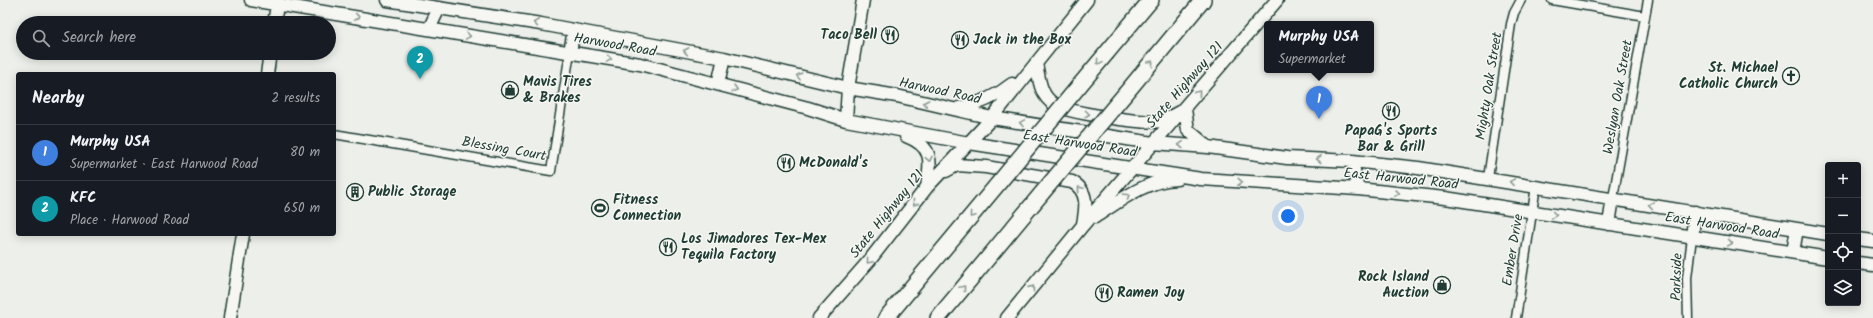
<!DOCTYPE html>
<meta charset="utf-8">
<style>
:root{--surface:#171b24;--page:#20242c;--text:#f1f3f6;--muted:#9ea1a6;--line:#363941;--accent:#92a19f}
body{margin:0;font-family:Kalam,sans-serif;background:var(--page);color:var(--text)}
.controls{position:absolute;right:12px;bottom:12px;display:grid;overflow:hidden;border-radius:4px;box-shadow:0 2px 10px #0003}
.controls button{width:36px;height:36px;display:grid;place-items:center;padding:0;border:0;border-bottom:1px solid var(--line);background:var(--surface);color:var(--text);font:20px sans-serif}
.you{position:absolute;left:1288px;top:216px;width:14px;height:14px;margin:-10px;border:3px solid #fff;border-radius:50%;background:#1a73e8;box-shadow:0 0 0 6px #1a73e833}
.badge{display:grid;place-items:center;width:26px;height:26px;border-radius:50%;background:var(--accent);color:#fff;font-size:13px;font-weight:700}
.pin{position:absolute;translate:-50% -33px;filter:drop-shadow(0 1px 2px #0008)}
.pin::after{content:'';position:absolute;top:21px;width:14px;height:12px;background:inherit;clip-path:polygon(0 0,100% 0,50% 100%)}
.popup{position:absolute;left:1264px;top:21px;width:110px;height:52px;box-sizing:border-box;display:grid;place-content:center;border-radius:4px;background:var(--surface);filter:drop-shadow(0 1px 3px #0005);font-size:13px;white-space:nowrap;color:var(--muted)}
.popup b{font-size:15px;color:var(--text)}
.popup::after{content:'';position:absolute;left:50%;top:100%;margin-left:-8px;border:8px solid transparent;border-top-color:var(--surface)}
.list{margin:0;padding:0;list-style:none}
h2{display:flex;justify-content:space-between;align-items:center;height:52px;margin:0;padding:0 16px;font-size:17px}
h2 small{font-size:13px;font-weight:400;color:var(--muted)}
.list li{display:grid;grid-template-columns:26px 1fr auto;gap:12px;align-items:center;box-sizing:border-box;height:56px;padding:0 16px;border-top:1px solid var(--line)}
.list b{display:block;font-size:15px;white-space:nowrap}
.list p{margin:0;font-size:13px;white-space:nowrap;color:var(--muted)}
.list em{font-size:13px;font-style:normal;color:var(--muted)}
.icon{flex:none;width:22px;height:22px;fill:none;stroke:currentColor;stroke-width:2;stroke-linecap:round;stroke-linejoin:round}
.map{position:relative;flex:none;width:1873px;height:318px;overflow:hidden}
.search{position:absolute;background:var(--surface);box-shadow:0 2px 10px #0003;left:16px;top:16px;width:320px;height:44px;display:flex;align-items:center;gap:10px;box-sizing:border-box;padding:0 14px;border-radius:22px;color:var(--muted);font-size:15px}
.panel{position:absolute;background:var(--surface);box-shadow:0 2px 10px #0003;left:16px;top:72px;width:320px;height:164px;border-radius:4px}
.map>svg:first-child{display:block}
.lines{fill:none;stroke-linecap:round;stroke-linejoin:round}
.street-casing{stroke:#1f3d34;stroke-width:11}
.secondary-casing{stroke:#1f3d34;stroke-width:15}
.highway-casing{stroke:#1f3d34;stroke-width:18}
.street{stroke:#f6f6f2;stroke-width:8}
.secondary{stroke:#f6f6f2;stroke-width:12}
.highway{stroke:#f6f6f2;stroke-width:15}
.highway-bridge-casing{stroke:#1f3d34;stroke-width:18;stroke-linecap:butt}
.highway-bridge{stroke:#f6f6f2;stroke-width:15}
.oneway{stroke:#8a9a93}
.labels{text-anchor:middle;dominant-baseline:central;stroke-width:3;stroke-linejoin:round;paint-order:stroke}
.poi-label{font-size:14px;font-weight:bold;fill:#1f3d34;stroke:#f6f6f2;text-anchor:start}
.street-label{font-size:14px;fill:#1f3d34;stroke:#f6f6f2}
</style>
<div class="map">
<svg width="1873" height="318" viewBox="0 0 1873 318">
<rect width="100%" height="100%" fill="#edefea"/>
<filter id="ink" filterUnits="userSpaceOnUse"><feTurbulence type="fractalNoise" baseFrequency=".025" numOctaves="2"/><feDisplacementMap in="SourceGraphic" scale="8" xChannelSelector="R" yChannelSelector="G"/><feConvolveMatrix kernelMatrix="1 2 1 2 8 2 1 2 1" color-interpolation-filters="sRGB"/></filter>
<g filter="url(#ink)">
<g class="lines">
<!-- street casing -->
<g class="street-casing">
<path id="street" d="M1552,0L1645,16
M334,134L551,171L570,52
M1488,178L1511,24L1514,13L1521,0
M1613,198L1648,0
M1516,318L1536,186
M1688,318L1687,278L1692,237"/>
</g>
<!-- secondary casing -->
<g class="secondary-casing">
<path id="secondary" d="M251,0L640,64L808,108L846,120L969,143L1201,179L1358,189L1445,198L1828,258
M387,0L541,24L724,58L848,88L897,96L992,118L1153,143L1208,147L1287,158L1352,161L1418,168L1828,234
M274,23L278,0
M429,29L439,8
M570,52L574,30
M1036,63C1039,78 1040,96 1054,104C1067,113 1144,124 1160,121C1168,119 1177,113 1185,109L1188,130L1208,147
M267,74L270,53
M718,84L724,58
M959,108C980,104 996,97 1012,84
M846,120L848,88L863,0
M906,136C934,147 931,161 927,187
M1352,161L1358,189
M946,171L957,165L986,167L1072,182C1089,191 1086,208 1083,224
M1095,217C1121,200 1146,180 1177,179
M1609,224L1613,198
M1692,237L1695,212
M1858,239L1873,241
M1793,252L1797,229
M1858,263L1873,265
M230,318L243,234
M819,318L869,261L927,187L992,118L1087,0
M1007,318L1083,225L1277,0"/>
</g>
<!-- highway casing -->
<g class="highway-casing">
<path id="highway" d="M1079,86L1151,0
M1126,93L1203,0
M886,318L997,185
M938,318L1042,193"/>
</g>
<!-- street -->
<use href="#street" class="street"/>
<!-- secondary -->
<use href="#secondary" class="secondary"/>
<!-- highway -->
<use href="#highway" class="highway"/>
<!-- highway-bridge casing -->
<g class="highway-bridge-casing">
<path id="highway-bridge" d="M997,185L1079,86
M1042,193L1126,93"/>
</g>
<!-- highway-bridge -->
<use href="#highway-bridge" class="highway-bridge"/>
</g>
<!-- one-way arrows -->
<defs><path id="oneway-chevron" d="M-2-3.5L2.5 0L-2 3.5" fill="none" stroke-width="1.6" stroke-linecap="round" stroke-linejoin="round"/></defs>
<g class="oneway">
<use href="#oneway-chevron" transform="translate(357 17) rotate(9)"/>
<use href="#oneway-chevron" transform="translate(536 23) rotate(-172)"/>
<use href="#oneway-chevron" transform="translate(468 36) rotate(9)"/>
<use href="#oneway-chevron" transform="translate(686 51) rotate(-169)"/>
<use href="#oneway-chevron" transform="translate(609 59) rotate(9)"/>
<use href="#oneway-chevron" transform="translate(1099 62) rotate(130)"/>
<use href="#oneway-chevron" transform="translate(1151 63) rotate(-50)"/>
<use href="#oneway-chevron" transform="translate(799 76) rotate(-166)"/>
<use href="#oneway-chevron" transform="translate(735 89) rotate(15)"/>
<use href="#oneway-chevron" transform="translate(1198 93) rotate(-50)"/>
<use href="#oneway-chevron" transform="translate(926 103) rotate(-168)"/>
<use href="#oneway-chevron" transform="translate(1087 114) rotate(7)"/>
<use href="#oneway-chevron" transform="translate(1022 123) rotate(-171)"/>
<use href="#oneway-chevron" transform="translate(1181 145) rotate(-177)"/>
<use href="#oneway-chevron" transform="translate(929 159) rotate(79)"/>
<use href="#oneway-chevron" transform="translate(1319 159) rotate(-177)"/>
<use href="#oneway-chevron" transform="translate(1240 182) rotate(4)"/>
<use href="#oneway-chevron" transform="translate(1512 182) rotate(-171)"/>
<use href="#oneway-chevron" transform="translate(1080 189) rotate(-130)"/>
<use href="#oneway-chevron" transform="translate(1397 193) rotate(6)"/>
<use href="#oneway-chevron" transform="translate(1127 196) rotate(-32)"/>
<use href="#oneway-chevron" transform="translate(915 203) rotate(128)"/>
<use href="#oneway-chevron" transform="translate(1651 205) rotate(-171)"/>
<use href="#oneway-chevron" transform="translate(972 215) rotate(130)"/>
<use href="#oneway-chevron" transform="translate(1554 215) rotate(9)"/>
<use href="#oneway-chevron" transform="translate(1730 243) rotate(9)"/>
<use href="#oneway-chevron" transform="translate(869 261) rotate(130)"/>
<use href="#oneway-chevron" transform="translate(963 288) rotate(-50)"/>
<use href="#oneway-chevron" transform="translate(1032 288) rotate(-51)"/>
</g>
</g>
<!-- icons -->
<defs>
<g id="restaurant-ring" transform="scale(0.9)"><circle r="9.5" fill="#f6f6f2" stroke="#1f3d34" stroke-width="1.5"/><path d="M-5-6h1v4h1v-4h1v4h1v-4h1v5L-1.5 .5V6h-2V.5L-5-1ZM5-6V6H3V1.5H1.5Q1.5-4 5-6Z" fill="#1f3d34"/></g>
<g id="church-ring" transform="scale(0.9)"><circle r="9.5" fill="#f6f6f2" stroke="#1f3d34" stroke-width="1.5"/><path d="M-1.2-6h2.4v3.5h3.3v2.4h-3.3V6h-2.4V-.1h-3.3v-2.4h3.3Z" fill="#1f3d34"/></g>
<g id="shop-ring" transform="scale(0.9)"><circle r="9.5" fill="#f6f6f2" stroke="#1f3d34" stroke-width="1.5"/><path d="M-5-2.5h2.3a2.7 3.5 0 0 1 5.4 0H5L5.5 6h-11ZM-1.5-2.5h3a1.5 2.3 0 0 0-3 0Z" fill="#1f3d34"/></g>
<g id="building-ring" transform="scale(0.9)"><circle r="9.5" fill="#f6f6f2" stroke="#1f3d34" stroke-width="1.5"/><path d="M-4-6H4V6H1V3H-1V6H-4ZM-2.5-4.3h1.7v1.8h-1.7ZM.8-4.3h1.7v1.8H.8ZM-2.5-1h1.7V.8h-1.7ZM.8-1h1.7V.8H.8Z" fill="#1f3d34"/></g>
<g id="stadium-ring" transform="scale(0.9)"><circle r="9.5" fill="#f6f6f2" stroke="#1f3d34" stroke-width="1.5"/><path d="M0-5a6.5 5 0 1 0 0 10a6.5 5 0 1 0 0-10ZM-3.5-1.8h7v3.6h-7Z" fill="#1f3d34"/></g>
</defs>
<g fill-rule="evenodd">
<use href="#restaurant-ring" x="890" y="35"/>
<use href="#restaurant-ring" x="960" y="40"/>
<use href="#church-ring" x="1791" y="76"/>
<use href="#shop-ring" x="510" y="90"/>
<use href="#restaurant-ring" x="1391" y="111"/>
<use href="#restaurant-ring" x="786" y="163"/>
<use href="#building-ring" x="355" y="192"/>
<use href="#stadium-ring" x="600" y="208"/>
<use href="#restaurant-ring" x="668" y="247"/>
<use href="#shop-ring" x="1442" y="285"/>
<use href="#restaurant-ring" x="1104" y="293"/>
</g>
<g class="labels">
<!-- poi labels -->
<g class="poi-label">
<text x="877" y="35" text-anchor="end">Taco Bell</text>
<text x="973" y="40">Jack in the Box</text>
<text x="1778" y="68" text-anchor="end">St. Michael<tspan x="1778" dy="16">Catholic Church</tspan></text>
<text x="523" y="82">Mavis Tires<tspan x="523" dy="16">&amp; Brakes</tspan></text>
<text x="1391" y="131" text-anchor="middle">PapaG's Sports<tspan x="1391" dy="16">Bar &amp; Grill</tspan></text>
<text x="799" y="163">McDonald's</text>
<text x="368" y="192">Public Storage</text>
<text x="613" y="200">Fitness<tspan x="613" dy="16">Connection</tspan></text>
<text x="681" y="239">Los Jimadores Tex-Mex<tspan x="681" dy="16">Tequila Factory</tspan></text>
<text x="1429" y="277" text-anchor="end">Rock Island<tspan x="1429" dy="16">Auction</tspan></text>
<text x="1117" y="293">Ramen Joy</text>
</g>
<!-- street labels -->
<g class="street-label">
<text transform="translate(615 45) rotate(10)">Harwood Road</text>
<text transform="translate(1185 85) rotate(-49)">State Highway 121</text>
<text transform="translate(1489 86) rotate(-81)">Mighty Oak Street</text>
<text transform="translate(940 91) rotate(12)">Harwood Road</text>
<text transform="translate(1618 97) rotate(-80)">Weslyan Oak Street</text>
<text transform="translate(1080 144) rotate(9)">East Harwood Road</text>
<text transform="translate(504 149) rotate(10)">Blessing Court</text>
<text transform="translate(1401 179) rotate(6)">East Harwood Road</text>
<text transform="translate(887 214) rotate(-51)">State Highway 121</text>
<text transform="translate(1722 226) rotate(9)">East Harwood Road</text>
<text transform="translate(1513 250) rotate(-81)">Ember Drive</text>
<text transform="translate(1677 277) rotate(-88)">Parkside</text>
</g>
</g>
</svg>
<div class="controls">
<button>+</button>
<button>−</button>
<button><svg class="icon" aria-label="locate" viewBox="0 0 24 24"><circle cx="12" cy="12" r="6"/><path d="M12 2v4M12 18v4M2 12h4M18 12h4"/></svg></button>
<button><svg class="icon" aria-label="layers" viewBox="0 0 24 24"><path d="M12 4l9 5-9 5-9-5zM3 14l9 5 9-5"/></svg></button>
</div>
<div class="you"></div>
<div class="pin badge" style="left:1319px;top:119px;background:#3f7fe0">1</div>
<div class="popup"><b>Murphy USA</b>Supermarket</div>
<div class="pin badge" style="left:420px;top:79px;background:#0f9aa8">2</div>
<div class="search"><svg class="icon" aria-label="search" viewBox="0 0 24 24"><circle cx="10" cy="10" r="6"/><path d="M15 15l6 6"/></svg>Search here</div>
<section class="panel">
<h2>Nearby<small>2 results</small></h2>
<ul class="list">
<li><span class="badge" style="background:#3f7fe0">1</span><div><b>Murphy USA</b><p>Supermarket · East Harwood Road</p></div><em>80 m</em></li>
<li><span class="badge" style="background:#0f9aa8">2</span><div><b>KFC</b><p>Place · Harwood Road</p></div><em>650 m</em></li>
</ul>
</section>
</div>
